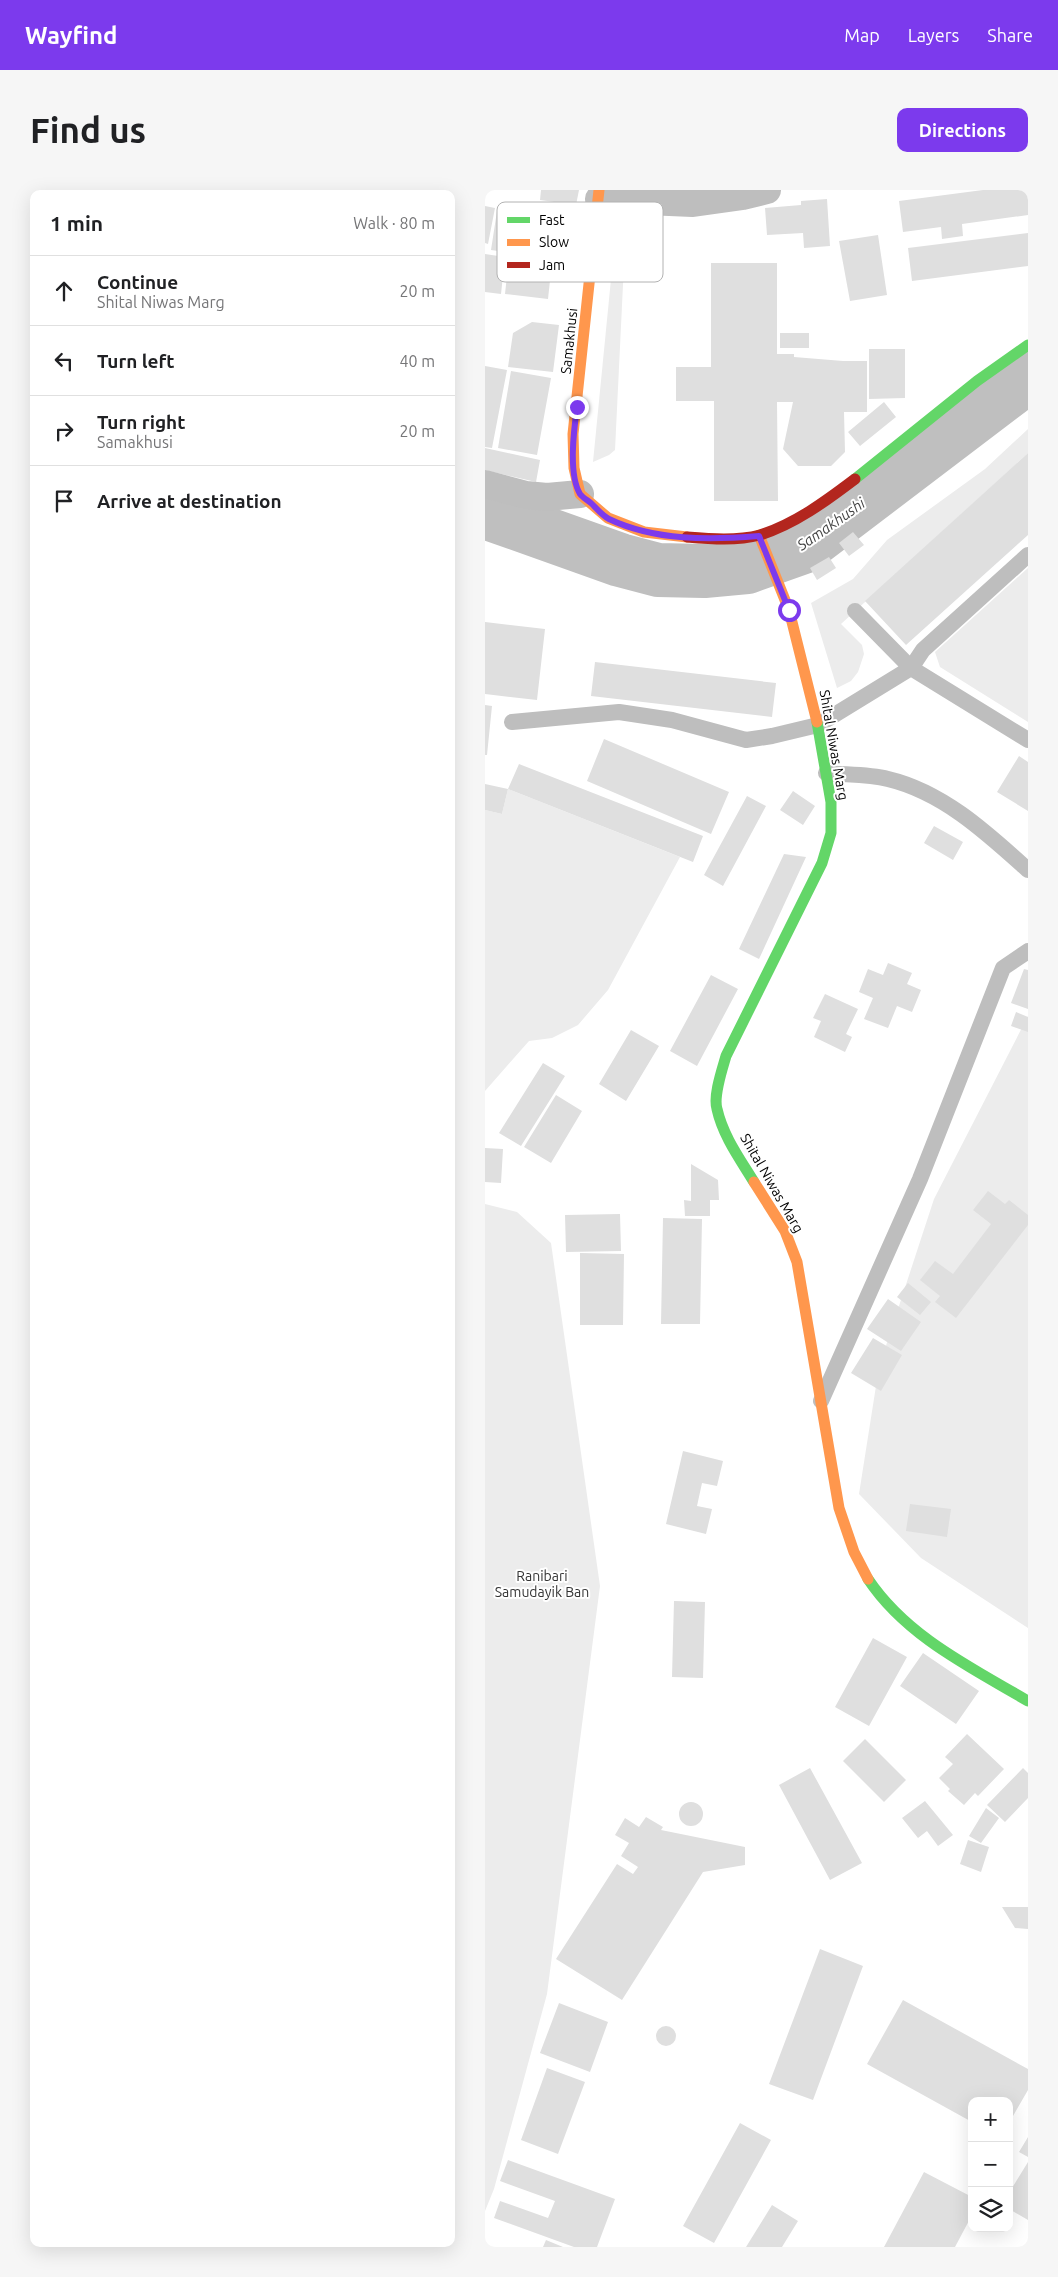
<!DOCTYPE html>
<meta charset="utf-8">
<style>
:root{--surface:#fff;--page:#f6f6f6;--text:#202124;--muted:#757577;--line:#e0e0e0;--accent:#7c3aed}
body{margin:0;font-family:Ubuntu,sans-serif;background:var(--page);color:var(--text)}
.controls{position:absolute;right:15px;bottom:15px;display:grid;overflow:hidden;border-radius:10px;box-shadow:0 5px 20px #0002}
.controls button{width:45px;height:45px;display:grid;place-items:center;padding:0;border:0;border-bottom:1px solid var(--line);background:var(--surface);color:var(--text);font:25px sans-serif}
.stop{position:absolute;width:15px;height:15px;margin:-11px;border:4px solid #7c3aed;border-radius:50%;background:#fff}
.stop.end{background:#7c3aed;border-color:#fff;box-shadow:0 1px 5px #0008}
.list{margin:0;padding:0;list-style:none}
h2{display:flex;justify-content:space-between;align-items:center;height:65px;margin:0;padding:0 20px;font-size:21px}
h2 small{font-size:16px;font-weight:400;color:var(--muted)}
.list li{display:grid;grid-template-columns:32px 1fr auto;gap:15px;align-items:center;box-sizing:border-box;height:70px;padding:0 20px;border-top:1px solid var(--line)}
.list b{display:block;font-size:19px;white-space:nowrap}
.list p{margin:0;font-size:16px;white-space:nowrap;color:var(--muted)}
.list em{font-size:16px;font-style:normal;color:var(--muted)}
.icon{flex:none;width:28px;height:28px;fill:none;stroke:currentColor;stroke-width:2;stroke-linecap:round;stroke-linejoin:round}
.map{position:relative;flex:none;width:543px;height:2057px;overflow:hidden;border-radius:10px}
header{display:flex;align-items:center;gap:30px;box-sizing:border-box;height:70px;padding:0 25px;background:var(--accent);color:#fff}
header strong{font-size:24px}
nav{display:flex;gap:28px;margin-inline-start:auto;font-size:18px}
.intro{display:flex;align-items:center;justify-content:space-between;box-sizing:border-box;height:120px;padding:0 30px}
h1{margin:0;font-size:35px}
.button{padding:12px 22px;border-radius:10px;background:var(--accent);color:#fff;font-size:18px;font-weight:700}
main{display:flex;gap:30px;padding:0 30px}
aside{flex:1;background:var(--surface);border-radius:10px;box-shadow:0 5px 20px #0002}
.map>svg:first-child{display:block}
.green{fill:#ececec}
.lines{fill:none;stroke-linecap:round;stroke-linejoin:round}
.river{stroke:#bfbfbf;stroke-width:54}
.building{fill:#dfdfdf}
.lane{stroke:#bebebe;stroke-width:16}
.street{stroke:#bebebe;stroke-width:28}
.fast{stroke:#63d668;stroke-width:11}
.slow{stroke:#ff974d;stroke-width:11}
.jam{stroke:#b3261e;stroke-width:11}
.route{stroke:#7c3aed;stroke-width:6}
.labels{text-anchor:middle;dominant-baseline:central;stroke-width:4;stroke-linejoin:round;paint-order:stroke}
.street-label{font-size:14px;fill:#000;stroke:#fff}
.park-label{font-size:14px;fill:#333;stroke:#fff}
.water-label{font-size:15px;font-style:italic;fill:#444;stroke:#fff}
.key{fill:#fff;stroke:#b2b2b2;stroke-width:1}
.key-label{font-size:14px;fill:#000}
</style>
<header>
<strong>Wayfind</strong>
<nav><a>Map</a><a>Layers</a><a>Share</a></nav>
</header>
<div class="intro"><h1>Find us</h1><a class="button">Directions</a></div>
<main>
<aside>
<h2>1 min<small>Walk · 80 m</small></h2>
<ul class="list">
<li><svg class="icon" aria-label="ahead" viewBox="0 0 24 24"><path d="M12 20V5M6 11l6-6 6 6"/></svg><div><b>Continue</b><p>Shital Niwas Marg</p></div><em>20 m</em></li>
<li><svg class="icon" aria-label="left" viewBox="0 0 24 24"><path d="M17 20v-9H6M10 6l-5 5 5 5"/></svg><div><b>Turn left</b></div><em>40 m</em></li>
<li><svg class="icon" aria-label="right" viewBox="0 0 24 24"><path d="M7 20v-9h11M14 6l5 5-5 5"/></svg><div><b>Turn right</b><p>Samakhusi</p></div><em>20 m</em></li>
<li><svg class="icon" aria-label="arrive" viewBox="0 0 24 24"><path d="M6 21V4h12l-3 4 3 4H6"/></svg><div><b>Arrive at destination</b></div></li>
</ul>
</aside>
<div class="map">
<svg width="543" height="2057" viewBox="0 0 543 2057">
<rect width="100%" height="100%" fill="#fff"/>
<!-- green -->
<path class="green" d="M132,74H139L130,260L124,265L108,272L127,79Z
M543,239V263L356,434L377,455L379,464L373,482L366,491L352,498L326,413L368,389L402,350L500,279Z
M543,378V532L455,477L450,462Z
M23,599L195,667L123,800L93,835L67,848L44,851L0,901V620L17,624Z
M543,826V1438L436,1368L374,1304L394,1177L449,1009Z
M0,1014L32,1022L66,1053L115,1396L62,1804L9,1999L0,2021Z"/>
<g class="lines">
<!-- river -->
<path class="river" d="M0,322L135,370L173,380L219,381L262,377L318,357L543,186"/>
</g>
<!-- building -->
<path class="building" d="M56,0H94L91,15L55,10Z
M498,0H543V25L477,34L478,46L457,49L456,37L418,42L414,11Z
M342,9L345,56L319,58L318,43L282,45L280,18L316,15V11Z
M0,16L10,18L3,54L0,53Z
M12,21L39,25L33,64L6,60Z
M543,43V76L427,91L423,58Z
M393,45L402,105L365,111L354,51Z
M0,64L20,67L16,104L0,102Z
M24,67L67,72L63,109L20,104Z
M226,73H292V164H309V167L358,171H382V222H359L360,262L346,276H313L298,259L308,212H292L293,311H229V211H191V177H226Z
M47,132L74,135L68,182L23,177L28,143Z
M295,143H324V158H295Z
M384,159H420V208L384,209Z
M0,176L22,180L7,258L0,257Z
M26,181L66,188L52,265L13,258Z
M399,212L411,227L375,256L363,242Z
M0,258L55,270L51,292L0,280Z
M543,263V345L421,455L380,411Z
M368,342L379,355L364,366L354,353Z
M344,367L351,378L332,390L325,378Z
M0,432L60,439L52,510L0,504Z
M110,472L291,493L287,527L106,506Z
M0,515L7,516L2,565H0Z
M119,549L244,602L226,644L102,591Z
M534,566L543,572V621L512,602Z
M34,574L218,646L208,672L23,599Z
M0,594L23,599L17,624L0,620Z
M308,601L330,616L318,635L295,620Z
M262,606L281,616L238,696L219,685Z
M449,636L478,652L468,670L439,653Z
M299,664L321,667L274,769L254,759Z
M403,773L427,783L422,794L436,800L427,822L412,816L403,838L379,829L388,808L374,802L383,779L398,785Z
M539,779L543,780V819L526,813Z
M226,785L253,799L212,876L185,861Z
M340,804L373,819L361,844L367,847L360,862L329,847L336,831L328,828Z
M531,822L543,827V842L526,836Z
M146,840L174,856L141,911L114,894Z
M58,873L80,886L36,956L14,943Z
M71,905L97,921L66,973L39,957Z
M0,958L18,959L16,993L0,992Z
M206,974L233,990L234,1010H225V1026H200L199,1010L206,1011Z
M503,1001L520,1014L524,1010L543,1025V1035L471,1128L450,1112L455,1106L435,1090L450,1071L468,1084L506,1034L488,1020Z
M135,1024L136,1061L81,1062L80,1025Z
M178,1028L217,1029L215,1134H176Z
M95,1063L139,1064L138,1135H95Z
M423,1093L446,1112L435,1125L412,1107Z
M403,1109L436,1132L416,1161L382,1139Z
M388,1148L417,1165L396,1201L366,1183Z
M198,1261L238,1271L232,1296L217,1293L212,1316L227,1319L221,1344L181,1334Z
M425,1314L466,1319L462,1347L421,1341Z
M189,1411L220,1412L218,1488L187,1487Z
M388,1448L422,1467L384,1536L350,1517Z
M438,1463L494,1501L471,1534L415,1496Z
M482,1544L519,1579L493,1606L490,1603L479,1615L463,1601L465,1599L454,1588L468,1574L460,1567Z
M380,1549L421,1590L399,1612L358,1571Z
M325,1578L377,1673L345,1690L294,1595Z
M538,1578L543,1583V1608L520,1632L502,1615Z
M440,1611L468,1645L453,1656L442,1641L433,1648L417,1628Z
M194 1624a12 12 0 1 1 24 0a12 12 0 1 1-24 0Z
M501,1618L514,1628L496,1653L484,1646Z
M161,1627L178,1637L176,1640L260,1657V1675L218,1682L137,1810L71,1769L132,1674L148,1684L153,1677L136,1666L144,1653L130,1645L140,1628L154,1637Z
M483,1650L504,1657L496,1682L475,1674Z
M517,1717H543V1739L530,1738Z
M335,1759L378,1776L328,1910L284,1894Z
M418,1810L543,1879V1900L524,1933V1911H487V1932L382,1874Z
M74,1813L123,1832L105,1882L55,1863Z
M171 1846a10 10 0 1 1 20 0a10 10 0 1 1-20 0Z
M62,1878L100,1892L73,1964L36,1950Z
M255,1933L286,1950L229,2053L198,2036Z
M543,1947V1967L534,1962Z
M23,1970L130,2009L112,2057H89L9,2028L15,2011L63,2028L70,2011L15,1991Z
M543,1972V2030L524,2019V2003Z
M439,1982L487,2007V2025L470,2057H399Z
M287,2015L313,2031L297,2057H261Z
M61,2050L78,2057H58Z"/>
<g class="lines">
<!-- lane -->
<path class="lane" d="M370,421L426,478L543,550
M27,532L134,522L187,530L261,550L287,546L333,535L426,478L438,460L543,365
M341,583C361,585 383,584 403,589C458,602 502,643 543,680
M336,1211L435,989L518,778L543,761"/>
<!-- street -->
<path class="street" d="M114,9L208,13L258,6L282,0
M0,294L41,305L62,307L95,304"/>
<!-- fast -->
<path class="fast" d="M370,289L492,191L543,155
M269,992C255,969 238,946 232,919C228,906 237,880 241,866L337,673L346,643V612L332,532
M383,1389C421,1446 485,1477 543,1511"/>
<!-- slow -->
<path class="slow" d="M114,0L88,244L89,278L95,304L123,328L159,342L202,347
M274,345L304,420L332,532
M269,992L300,1041L312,1072L354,1318L369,1362L383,1389"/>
<!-- jam -->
<path class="jam" d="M202,347C226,349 252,351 275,345C310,334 341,311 370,289"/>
</g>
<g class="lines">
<!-- route -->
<path class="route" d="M92,217C89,239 83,284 95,304C98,308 104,311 107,314C112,319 118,326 124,329C170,351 225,350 274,346L304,420"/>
</g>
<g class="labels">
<!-- street labels -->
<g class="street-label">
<text transform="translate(84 151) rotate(-84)">Samakhusi</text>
<text transform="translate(349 555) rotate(80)">Shital Niwas Marg</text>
<text transform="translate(287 993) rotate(60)">Shital Niwas Marg</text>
</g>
<!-- park labels -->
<g class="park-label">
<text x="57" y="1386">Ranibari<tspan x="57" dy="16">Samudayik Ban</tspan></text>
</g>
<!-- water labels -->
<g class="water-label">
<text transform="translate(346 334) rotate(-35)">Samakhushi</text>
</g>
</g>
<!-- legend -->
<rect x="12" y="12" width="166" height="80" rx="8" class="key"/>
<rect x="22" y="27" width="23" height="6" fill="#63d668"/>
<rect x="22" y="49" width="23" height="7" fill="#ff974d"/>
<rect x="22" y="72" width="23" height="6" fill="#b3261e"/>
<g class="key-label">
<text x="54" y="35">Fast</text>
<text x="54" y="57">Slow</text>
<text x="54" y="80">Jam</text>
</g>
</svg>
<div class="controls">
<button>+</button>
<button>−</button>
<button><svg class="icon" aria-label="layers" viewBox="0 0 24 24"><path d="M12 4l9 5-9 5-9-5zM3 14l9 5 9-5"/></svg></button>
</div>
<div class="stop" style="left:304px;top:420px"></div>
<div class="stop end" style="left:92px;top:217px"></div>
</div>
</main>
